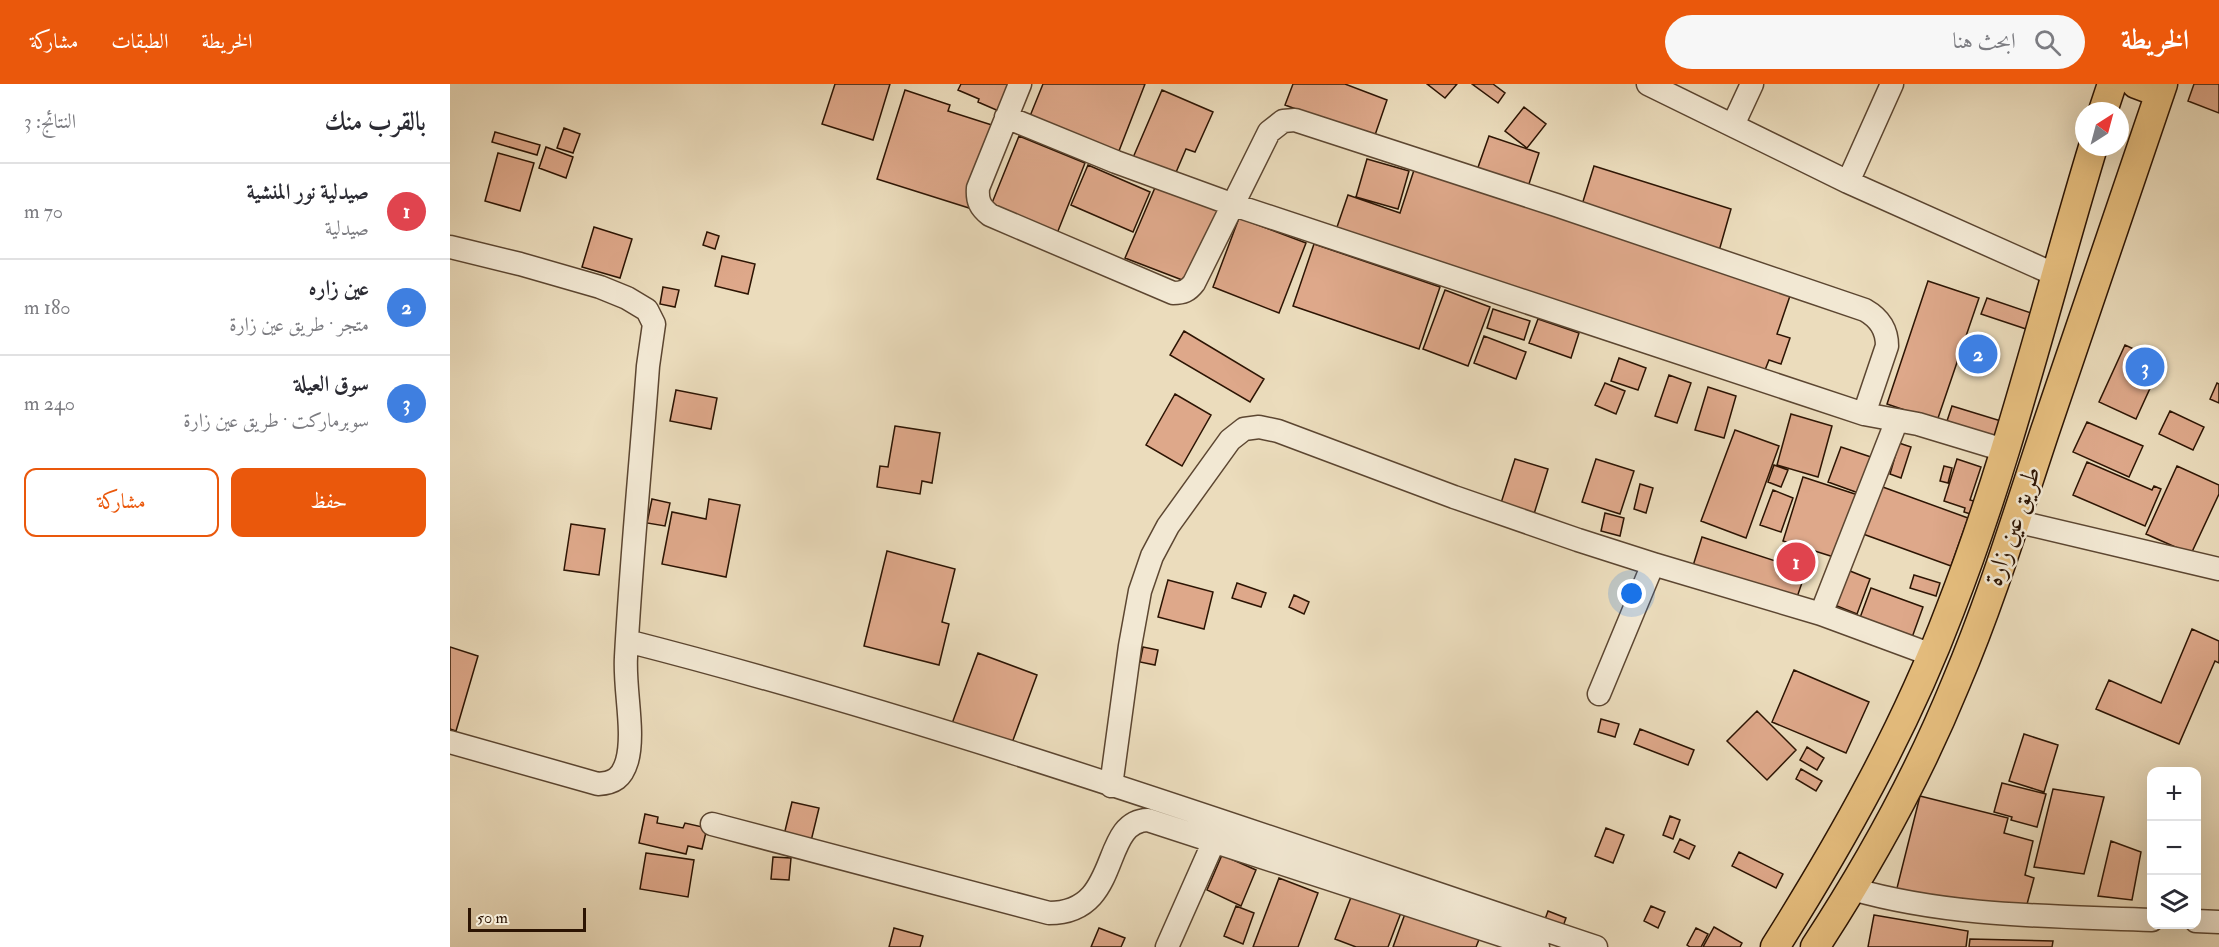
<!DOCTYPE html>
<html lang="ar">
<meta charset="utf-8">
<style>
:root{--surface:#fff;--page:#f7f7f7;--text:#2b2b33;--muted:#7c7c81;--line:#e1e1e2;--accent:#ea580c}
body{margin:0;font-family:"IM FELL Double Pica",Amiri,serif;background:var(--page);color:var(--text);direction:rtl}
.controls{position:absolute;right:18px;bottom:18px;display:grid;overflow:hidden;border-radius:12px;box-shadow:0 6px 24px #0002}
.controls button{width:54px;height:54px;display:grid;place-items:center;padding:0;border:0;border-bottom:2px solid var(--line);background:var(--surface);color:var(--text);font:30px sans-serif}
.compass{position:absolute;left:1625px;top:18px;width:54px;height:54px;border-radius:50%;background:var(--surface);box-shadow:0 6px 24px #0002;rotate:36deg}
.scale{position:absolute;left:18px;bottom:15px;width:118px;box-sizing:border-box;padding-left:6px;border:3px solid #2c1403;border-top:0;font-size:16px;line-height:21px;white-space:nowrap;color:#2c1403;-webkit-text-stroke:4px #f2e8d3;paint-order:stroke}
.you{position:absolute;left:1182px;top:510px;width:21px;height:21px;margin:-15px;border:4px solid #fff;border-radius:50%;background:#1a73e8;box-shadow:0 0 0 9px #1a73e833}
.badge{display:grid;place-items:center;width:39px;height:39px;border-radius:50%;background:var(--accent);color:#fff;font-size:20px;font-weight:700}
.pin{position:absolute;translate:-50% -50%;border:3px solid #fff;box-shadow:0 2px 6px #0006}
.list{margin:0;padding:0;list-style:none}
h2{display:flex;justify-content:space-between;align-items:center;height:78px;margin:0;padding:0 24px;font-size:26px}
h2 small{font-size:20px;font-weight:400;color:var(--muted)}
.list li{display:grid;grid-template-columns:39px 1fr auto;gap:18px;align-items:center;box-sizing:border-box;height:96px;padding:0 24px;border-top:2px solid var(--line)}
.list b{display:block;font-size:22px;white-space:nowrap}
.list p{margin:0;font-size:20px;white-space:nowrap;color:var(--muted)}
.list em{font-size:20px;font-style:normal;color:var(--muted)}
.actions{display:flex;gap:12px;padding:18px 24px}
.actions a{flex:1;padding:14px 0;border:2px solid var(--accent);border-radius:12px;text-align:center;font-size:21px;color:var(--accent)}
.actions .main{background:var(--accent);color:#fff}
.icon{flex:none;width:33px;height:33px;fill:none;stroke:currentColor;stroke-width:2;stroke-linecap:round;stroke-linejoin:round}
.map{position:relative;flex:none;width:1769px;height:863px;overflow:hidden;direction:ltr}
header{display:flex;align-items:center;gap:36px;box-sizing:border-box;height:84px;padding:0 30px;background:var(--accent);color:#fff}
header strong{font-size:28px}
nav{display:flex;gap:33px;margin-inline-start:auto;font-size:21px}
.search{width:420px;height:54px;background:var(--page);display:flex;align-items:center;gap:15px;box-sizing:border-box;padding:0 21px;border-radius:33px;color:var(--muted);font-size:22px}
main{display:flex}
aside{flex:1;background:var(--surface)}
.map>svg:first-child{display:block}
.building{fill:#dea88a;stroke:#2c1403;stroke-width:1.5}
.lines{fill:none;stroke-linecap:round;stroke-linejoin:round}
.minor-casing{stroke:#5c4631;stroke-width:25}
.major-casing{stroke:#2c1403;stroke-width:31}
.minor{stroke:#f2e8d3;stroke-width:22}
.major{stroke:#e6be7e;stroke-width:28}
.labels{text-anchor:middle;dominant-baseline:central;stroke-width:5;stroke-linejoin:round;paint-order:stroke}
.street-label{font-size:26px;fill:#2c1403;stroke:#f2e8d3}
</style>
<header>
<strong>الخريطة</strong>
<div class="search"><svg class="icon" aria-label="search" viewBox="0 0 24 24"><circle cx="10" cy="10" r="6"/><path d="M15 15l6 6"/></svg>ابحث هنا</div>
<nav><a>الخريطة</a><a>الطبقات</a><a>مشاركة</a></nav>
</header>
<main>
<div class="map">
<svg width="1769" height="863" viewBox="0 0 1769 863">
<rect width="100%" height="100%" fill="#ebdcbc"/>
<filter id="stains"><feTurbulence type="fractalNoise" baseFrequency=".00333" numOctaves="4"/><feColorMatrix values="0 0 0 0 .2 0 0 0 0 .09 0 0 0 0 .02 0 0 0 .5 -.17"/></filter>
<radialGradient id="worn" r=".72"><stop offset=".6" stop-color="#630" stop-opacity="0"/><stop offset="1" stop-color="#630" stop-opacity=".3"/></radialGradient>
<!-- building -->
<path class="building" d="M385,0H440L423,56L372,40Z
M511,0H563L551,28L528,18L529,15L508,6Z
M593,0H695L667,72L578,37Z
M843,0H895L937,16L924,54L835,21Z
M977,0H1007L995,14Z
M1022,0H1043L1055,9L1048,19Z
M1744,0H1769V29L1738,17Z
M455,6L500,21L498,27L545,42L519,124L427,95Z
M712,6L763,28L745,68L736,65L724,93L682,76Z
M1074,23L1096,40L1077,64L1055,47Z
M114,44L130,50L123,69L107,64Z
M45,48L90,61L87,71L42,58Z
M569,52L635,79L606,152L540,124Z
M1039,52L1089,69L1077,106L1026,89Z
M96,63L123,73L116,94L89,84Z
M48,69L84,79L70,127L35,117Z
M917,75L959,87L948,125L906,113Z
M638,81L700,108L683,148L621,121Z
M1144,82L1281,125L1269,167L1131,124Z
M965,83L1342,206L1327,250L1340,254L1331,280L1319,276L1315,286L886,146L898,111L950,129Z
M707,99L771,125L740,199L675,174Z
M789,134L856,159L829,229L763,203Z
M144,143L182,155L170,194L132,183Z
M257,148L269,152L265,165L253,161Z
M864,160L990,203L969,265L843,222Z
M272,172L305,180L298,210L265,202Z
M1478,197L1529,214L1487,337L1437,320Z
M213,203L229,206L225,223L210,220Z
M995,206L1040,223L1018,282L973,265Z
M1537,214L1587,231L1582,247L1531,230Z
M1043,225L1080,237L1074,256L1037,244Z
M1088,235L1129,249L1121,274L1079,259Z
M734,247L814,295L800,318L720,271Z
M1034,252L1076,268L1066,295L1024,279Z
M1675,261L1712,278L1686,335L1649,318Z
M1169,274L1196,284L1188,306L1161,297Z
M1219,291L1241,299L1227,339L1205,332Z
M1155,299L1175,307L1166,330L1145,321Z
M1767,299L1769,300V319L1760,315Z
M1258,303L1286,312L1274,354L1245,346Z
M226,306L267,314L261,345L220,337Z
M725,310L761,331L732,382L696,361Z
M1502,322L1551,337L1546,353L1497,337Z
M1720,327L1754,343L1743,366L1709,350Z
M1341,330L1382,342L1368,393L1327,381Z
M1637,338L1693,362L1679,393L1623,368Z
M445,342L490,349L482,399L472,397L470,410L427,403L430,382L438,383Z
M1285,346L1329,362L1296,454L1251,437Z
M1449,359L1461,363L1451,394L1440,390Z
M1391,363L1427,375L1414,411L1378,398Z
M1065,375L1098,385L1084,430L1051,419Z
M1146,375L1184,387L1170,430L1132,418Z
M1507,375L1531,383L1520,416L1532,419L1527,432L1514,428L1515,424L1494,417Z
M1637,378L1702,406L1704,402L1711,405L1695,442L1623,411Z
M1324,381L1338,386L1331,403L1318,398Z
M1494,382L1502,384L1498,399L1490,397Z
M1727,382L1769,401V410L1741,470L1696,450Z
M1353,393L1408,411L1387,474L1333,457Z
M1190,400L1203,404L1196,429L1184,425Z
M1430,402L1518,434L1501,482L1413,450Z
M1323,406L1343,414L1331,448L1310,441Z
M202,415L220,419L215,442L197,439Z
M259,415L290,421L276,493L212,480L222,428L256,435Z
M1155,429L1174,434L1170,452L1151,447Z
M121,440L155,445L149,491L114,486Z
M1252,453L1356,487L1345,519L1242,485Z
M437,467L505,485L492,538L499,540L489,581L414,562Z
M1395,485L1420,495L1407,530L1382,520Z
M1464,491L1490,499L1486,512L1460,504Z
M718,496L763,508L754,545L708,533Z
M787,499L816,509L811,523L782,514Z
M1421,504L1473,523L1460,559L1408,539Z
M844,511L859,518L854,530L839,523Z
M1742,545L1769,557V579L1765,577L1729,660L1646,625L1659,596L1711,619Z
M0,563L28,572L6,647L0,645Z
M693,563L708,566L705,581L690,578Z
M528,569L587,591L559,667L500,645Z
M1344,586L1419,618L1396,669L1322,638Z
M1307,627L1346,666L1317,696L1277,657Z
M1151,635L1169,640L1165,653L1148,648Z
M1190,645L1244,666L1238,681L1184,660Z
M1574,650L1608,661L1594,708L1559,697Z
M1357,663L1374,674L1367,686L1350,676Z
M1351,685L1372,697L1366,707L1346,695Z
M1552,699L1596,710L1587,743L1561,736L1562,733L1544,728Z
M1603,705L1654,713L1634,790L1584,783Z
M1470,712L1558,734L1554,749L1583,757L1575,791L1584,794L1576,824L1446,808Z
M342,718L369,724L361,757L334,751Z
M195,730L208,733L207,739L233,744L235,739L257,744L252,765L238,762L236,770L189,759Z
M1220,732L1230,736L1223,755L1213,751Z
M1156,744L1174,751L1163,779L1145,772Z
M1230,755L1245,762L1239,775L1224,768Z
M1661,757L1691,768L1682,816L1648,812Z
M1289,768L1333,790L1326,804L1282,782Z
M196,769L244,776L238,813L190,805Z
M772,771L806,786L791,822L757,806Z
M323,773L341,774L339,796L321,795Z
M829,794L868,809L848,863H803Z
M903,808L952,826L938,863H906L885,855Z
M786,822L804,829L793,860L774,852Z
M1201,822L1215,828L1208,844L1194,837Z
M956,827L1030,853L1026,863H943Z
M1098,827L1116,834L1112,845L1094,838Z
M1424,831L1518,847L1516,863H1418Z
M1264,843L1292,859L1290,863H1253Z
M444,844L473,852L470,863H439Z
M649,844L675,854L671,863H641Z
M1246,844L1258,850L1251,863H1240L1237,861Z
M1520,855L1603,857L1602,863H1519Z"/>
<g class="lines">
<!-- minor casing -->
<g class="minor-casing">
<path id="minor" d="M570,0L528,104C527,117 530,123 540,131L723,209C733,209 738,207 744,199L819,48L833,37L845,36L1106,121L1415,226C1429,234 1437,245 1437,262L1414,330
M1198,0L1398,98L1606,191
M556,33L666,78L784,121L1414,330L1468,340L1554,366
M1283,41L1302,0
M1398,98L1442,0
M0,163L70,180L150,203L177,214L197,226L204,240L198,282C191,379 181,476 176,573C174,605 185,648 177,677C172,694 164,699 148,700L0,658
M1565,437L1769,485
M1371,530L1447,336
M177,557C505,641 825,756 1146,863
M1149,610L1203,480
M661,702L680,562L690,507L702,472L718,442L780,356L794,345L809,343L828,347L1004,413L1128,456L1203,480L1371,530L1482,571
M262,740L599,829C673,829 649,737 698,736L1088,863
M1402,805C1500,833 1601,832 1702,836
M1746,837L1769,838
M717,863L764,757"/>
</g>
<!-- major casing -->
<g class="major-casing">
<path id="major" d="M1686,0L1710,9
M1653,27L1662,0
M1325,863C1393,755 1455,645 1500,526C1559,375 1596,218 1643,63
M1365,863C1420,779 1468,692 1506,599C1541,517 1567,431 1595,347C1635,231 1673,115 1713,0"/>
</g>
<!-- minor -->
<use href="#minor" class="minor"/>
<!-- major -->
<use href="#major" class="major"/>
</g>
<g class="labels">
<!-- street labels -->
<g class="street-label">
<text transform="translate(1563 442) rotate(-71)">طريق عين زارة</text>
</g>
</g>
<rect width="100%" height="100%" filter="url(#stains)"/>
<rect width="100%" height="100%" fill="url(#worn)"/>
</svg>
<div class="controls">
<button>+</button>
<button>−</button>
<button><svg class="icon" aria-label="layers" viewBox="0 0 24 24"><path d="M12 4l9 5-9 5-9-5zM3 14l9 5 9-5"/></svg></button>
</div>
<svg class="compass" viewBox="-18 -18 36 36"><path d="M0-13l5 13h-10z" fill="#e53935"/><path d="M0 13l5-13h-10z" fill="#7c7c81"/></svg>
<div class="scale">50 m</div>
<div class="you"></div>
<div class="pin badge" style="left:1346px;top:478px;background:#e0444e">1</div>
<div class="pin badge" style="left:1528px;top:270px;background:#3f7fe0">2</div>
<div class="pin badge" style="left:1695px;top:283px;background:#3f7fe0">3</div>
</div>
<aside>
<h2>بالقرب منك<small>النتائج: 3</small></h2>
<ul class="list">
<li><span class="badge" style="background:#e0444e">1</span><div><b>صيدلية نور المنشية</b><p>صيدلية</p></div><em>70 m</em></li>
<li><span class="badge" style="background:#3f7fe0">2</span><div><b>عين زاره</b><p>متجر · طريق عين زارة</p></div><em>180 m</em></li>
<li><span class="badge" style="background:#3f7fe0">3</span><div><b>سوق العيلة</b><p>سوبرماركت · طريق عين زارة</p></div><em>240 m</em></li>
</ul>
<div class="actions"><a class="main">حفظ</a><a>مشاركة</a></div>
</aside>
</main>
